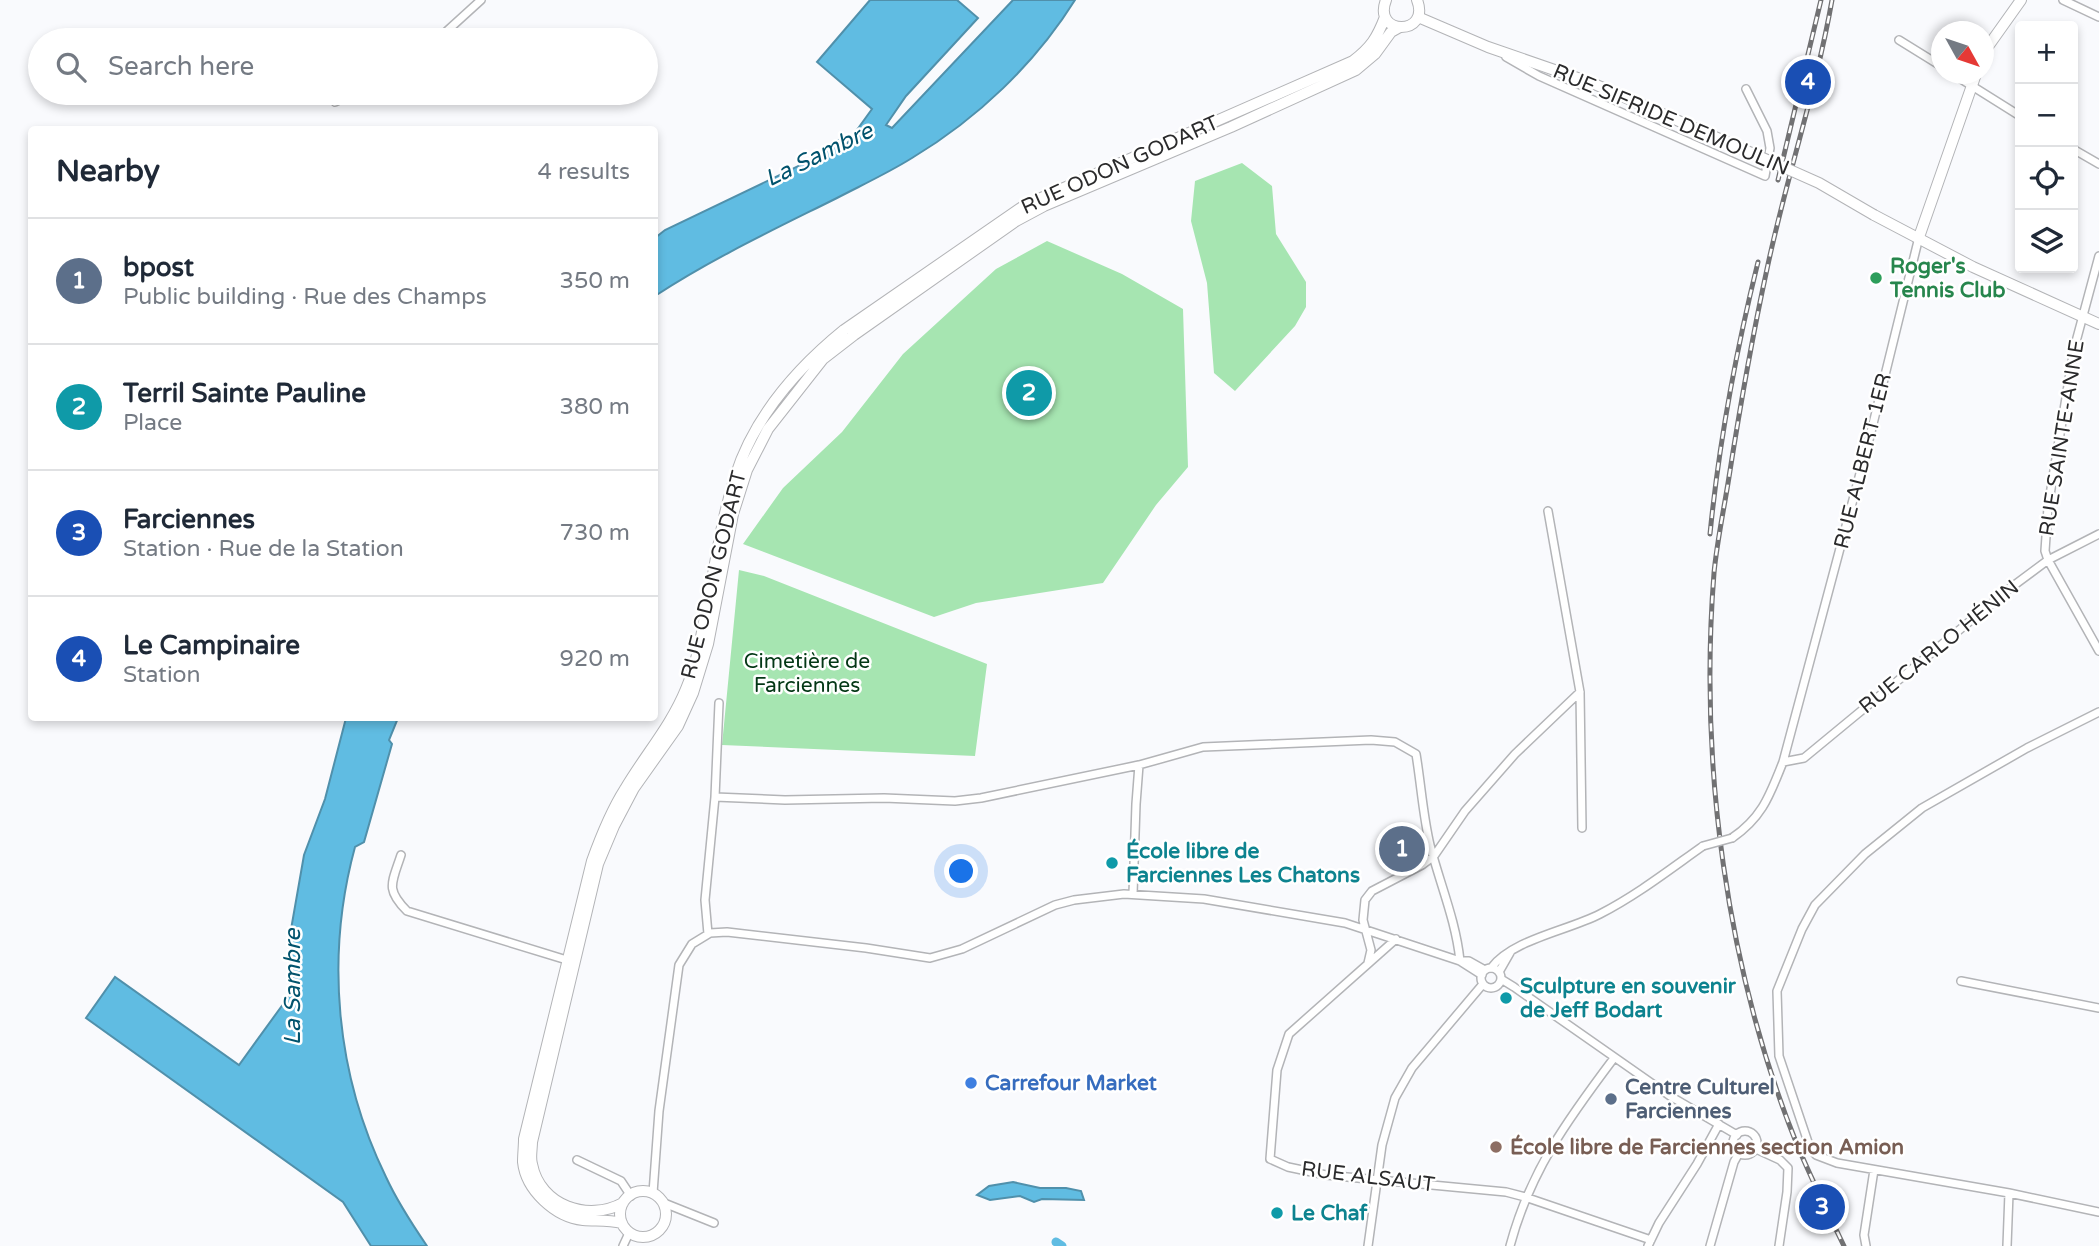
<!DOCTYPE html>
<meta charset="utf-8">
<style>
:root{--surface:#fff;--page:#f2f2f3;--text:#1f2937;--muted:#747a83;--line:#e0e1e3;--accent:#0f766e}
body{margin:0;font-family:"Varela Round",sans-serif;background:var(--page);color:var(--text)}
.controls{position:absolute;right:21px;top:21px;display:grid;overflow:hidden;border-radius:7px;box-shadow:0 4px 10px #0003}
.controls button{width:63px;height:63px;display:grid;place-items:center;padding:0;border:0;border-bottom:2px solid var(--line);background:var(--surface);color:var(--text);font:35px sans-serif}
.compass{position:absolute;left:1931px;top:21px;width:63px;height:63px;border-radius:50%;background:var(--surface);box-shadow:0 4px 10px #0003;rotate:130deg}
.you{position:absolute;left:962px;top:872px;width:24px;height:24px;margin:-18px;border:5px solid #fff;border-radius:50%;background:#1a73e8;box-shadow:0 0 0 10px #1a73e833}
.badge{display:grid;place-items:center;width:46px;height:46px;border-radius:50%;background:var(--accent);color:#fff;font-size:23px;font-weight:700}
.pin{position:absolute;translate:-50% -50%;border:4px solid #fff;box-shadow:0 2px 7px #0006}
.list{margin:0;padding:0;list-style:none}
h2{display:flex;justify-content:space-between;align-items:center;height:91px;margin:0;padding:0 28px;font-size:30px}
h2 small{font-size:23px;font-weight:400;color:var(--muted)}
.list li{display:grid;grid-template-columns:46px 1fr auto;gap:21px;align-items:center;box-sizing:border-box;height:126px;padding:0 28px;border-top:2px solid var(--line)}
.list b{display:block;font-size:26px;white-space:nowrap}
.list p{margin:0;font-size:23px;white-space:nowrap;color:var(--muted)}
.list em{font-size:23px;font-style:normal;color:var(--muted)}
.icon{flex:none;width:38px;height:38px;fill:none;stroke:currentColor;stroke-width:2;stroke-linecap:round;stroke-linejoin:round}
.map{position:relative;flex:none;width:2099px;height:1246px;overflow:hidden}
.search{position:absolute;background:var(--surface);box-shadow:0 4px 10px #0003;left:28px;top:28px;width:630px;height:77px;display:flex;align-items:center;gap:18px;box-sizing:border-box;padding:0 24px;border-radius:38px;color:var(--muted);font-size:26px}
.panel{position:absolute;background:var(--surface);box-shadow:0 4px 10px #0003;left:28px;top:126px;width:630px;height:595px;border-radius:7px}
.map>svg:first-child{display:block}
.green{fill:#a6e5b1}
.water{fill:#60bce2;stroke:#5090ab;stroke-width:2}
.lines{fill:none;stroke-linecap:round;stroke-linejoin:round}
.canal{stroke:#60bce2;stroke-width:9}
.minor-casing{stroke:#b3b4b7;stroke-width:10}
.secondary-casing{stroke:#b3b4b7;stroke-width:12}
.minor{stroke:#fff;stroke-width:7}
.secondary{stroke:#fff;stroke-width:10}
.rail-casing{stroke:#717173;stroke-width:5}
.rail{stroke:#fff;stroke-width:2.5;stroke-dasharray:8;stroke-linecap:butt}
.minor-bridge-casing{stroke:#b3b4b7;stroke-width:10;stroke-linecap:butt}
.secondary-bridge-casing{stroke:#b3b4b7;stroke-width:12;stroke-linecap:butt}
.minor-bridge{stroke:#fff;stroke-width:7}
.secondary-bridge{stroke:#fff;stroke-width:10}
.leisure-dot{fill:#2e9e5b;stroke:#fff;stroke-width:2.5}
.culture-dot{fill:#0f9aa8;stroke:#fff;stroke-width:2.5}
.shop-dot{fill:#3f7fe0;stroke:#fff;stroke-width:2.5}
.service-dot{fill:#5c6f8a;stroke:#fff;stroke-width:2.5}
.education-dot{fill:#8d6e63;stroke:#fff;stroke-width:2.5}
.labels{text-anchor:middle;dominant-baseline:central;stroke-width:5;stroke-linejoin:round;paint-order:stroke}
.street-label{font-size:21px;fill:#2b2b2c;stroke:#fff}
.leisure-label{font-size:21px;font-weight:bold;fill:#27864d;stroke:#fff;text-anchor:start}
.park-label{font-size:21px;fill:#033715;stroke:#fff}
.culture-label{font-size:21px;font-weight:bold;fill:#0d838f;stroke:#fff;text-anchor:start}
.shop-label{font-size:21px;font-weight:bold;fill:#366cbe;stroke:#fff;text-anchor:start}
.service-label{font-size:21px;font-weight:bold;fill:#4e5e75;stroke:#fff;text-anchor:start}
.education-label{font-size:21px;font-weight:bold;fill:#785e54;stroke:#fff;text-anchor:start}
.water-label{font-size:23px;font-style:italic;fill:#01536d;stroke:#fff}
</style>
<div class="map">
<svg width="2099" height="1246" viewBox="0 0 2099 1246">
<rect width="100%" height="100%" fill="#f9fafd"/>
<!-- green -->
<path class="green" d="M1242,163L1272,186L1276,234L1306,282V307L1295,326L1235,391L1214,373L1207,283L1191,221L1195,181Z
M1047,241L1122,274L1183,309L1188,467L1156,505L1103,583L976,603L934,617L743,544L783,488L842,432L903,354L996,269Z
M739,570L764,576L987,664L975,756L722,745Z"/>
<!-- water -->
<path class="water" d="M870,0H957L978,18L906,96L886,125L892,128L1013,0H1075C1035,64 977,119 912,158C888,173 862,185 837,198C775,229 713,258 655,296V238L665,230L811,160L839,140L846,145L872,109L817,62Z
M346,718H398L389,740L392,744L364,842L355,847C325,957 336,1075 386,1177C397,1201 412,1224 427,1246H371L343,1202L86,1018L115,977L239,1065L289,996L290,935L304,855L325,799Z
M1013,1182L1040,1188H1066L1081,1191L1084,1200L1042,1199L1034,1202L1020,1196L990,1200L977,1195L989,1186Z"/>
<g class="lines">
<!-- canal -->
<path class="canal" d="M1056,1242L1062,1246"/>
<!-- minor casing -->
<g class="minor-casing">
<path id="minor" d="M2063,0L2099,17
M437,40L481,0
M1899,40L1941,66
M1506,57L1539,76L1765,176L1770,148L1767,131L1746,89
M1953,74L2020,116
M335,102L346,97L363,93
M2073,149L2099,164
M2099,256L2074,349L2048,507L2045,551L2048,560L2099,651
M1548,511L1580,692L1582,828
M2099,712L2027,748L1922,808L1865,854L1815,905L1802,929L1777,991L1779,1056L1810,1148L1816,1155L1837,1163L2009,1193L2099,1212
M1783,762L1804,758L2009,589L2048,560L2099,534
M715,797L785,800L884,798L955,801L981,798L1139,765L1203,747L1371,740L1395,742L1416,754C1421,784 1423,816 1430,845C1440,884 1456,921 1460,961
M1732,838C1763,817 1770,794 1783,762L1870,436L1919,237
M401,855C392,883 385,889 407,911L570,961
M1133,894L1136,804L1139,765
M708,934L705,900L715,797L719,703
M1396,939L1289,1034L1277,1070L1270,1159L1288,1167L1326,1175L1506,1192L1525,1197L1651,1240
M1460,961H1469L1485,970
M1368,963L1371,950L1363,920L1365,900L1372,891L1422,865L1434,856L1465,811L1515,754L1580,692
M1491,968C1513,939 1567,931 1600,914C1637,895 1669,870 1703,846
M1481 978a10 10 0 1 1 20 0a10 10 0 1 1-20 0Z
M1499,972L1511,951
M1501,979L1514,987L1670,1096L1737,1135
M1961,981L2099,1008
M1733 1143a12 12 0 1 1 24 0a12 12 0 1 1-24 0Z
M1756,1149L1780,1160L1788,1168L1787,1192L1779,1246
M577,1160L621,1181L631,1196
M653,1193L659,1111L679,965L692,944L710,933L727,932L866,948L930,958L962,949L1055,905L1074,900L1124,894L1204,899L1345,923L1460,961L1482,975
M664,1203L714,1223
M623,1246L629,1233
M1368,1246L1382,1145L1395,1098L1412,1068L1483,984
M1510,1246C1530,1171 1568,1119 1614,1058
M1648,1246L1659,1223L1697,1164L1719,1124
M1710,1246L1734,1162L1739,1153
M1866,1246L1864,1235L1874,1170
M2007,1246L2009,1193"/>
</g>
<!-- secondary casing -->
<g class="secondary-casing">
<path id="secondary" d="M1386,0C1372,36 1431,36 1417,0
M1418,17L1488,47L1592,83L1738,147
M1983,57L1989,45L2021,0
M1874,215L1973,267L2099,324
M1919,237L1976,74
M620 1214a23 23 0 1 1 46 0a23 23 0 1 1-46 0Z
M623,1203C588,1222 540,1206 532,1164C530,1158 532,1149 532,1142L598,864L614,826L634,788L678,726L693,693L708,644L733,514L747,470L768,429L823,359L854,335L1016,221L1044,206L1231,127L1356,70L1375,54L1391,32L1400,27
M622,1223C608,1220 597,1221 583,1220C555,1217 526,1190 523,1162C523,1155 524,1146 524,1139L592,861C601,836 611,811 625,789C645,755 671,726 686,689C699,658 703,624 710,591C717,553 723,514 735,477C754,417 796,369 844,330L1025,205L1353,61C1371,47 1377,38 1385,17"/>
</g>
<!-- minor -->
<use href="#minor" class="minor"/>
<!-- secondary -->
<use href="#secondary" class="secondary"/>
<!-- rail casing -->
<g class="rail-casing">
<path id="rail" d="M1832,0C1816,91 1786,179 1767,269C1752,338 1740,407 1729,477C1724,509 1717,541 1714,573C1699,763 1726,970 1798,1147C1812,1180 1828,1213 1844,1246
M1778,180L1821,0
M1710,534C1719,443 1736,351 1758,262"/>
</g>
<!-- rail -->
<use href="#rail" class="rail"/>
<!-- minor-bridge casing -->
<g class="minor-bridge-casing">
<path id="minor-bridge" d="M1703,846L1732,838"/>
</g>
<!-- secondary-bridge casing -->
<g class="secondary-bridge-casing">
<path id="secondary-bridge" d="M1738,147L1819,183L1874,215"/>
</g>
<!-- minor-bridge -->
<use href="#minor-bridge" class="minor-bridge"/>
<!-- secondary-bridge -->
<use href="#secondary-bridge" class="secondary-bridge"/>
</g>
<!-- markers -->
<circle class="leisure-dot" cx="1876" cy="278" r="7"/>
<g class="culture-dot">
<circle cx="1112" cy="863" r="7"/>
<circle cx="1506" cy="998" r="7"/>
<circle cx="1277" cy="1213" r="7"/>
</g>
<circle class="shop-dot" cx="971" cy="1083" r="7"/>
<circle class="service-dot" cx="1611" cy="1099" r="7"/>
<circle class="education-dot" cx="1496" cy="1147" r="7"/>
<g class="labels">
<!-- street labels -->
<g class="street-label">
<text transform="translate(1671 120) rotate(23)">RUE SIFRIDE DEMOULIN</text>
<text transform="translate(1120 165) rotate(-24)">RUE ODON GODART</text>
<text transform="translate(2062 438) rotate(-81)">RUE SAINTE-ANNE</text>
<text transform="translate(1863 461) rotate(-76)">RUE ALBERT 1ER</text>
<text transform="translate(714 575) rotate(-76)">RUE ODON GODART</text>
<text transform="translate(1939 647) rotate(-39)">RUE CARLO HÉNIN</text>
<text transform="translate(1368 1177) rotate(7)">RUE ALSAUT</text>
</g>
<!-- leisure labels -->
<g class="leisure-label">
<text x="1890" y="266">Roger's<tspan x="1890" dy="24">Tennis Club</tspan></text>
</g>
<!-- park labels -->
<g class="park-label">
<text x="807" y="661">Cimetière de<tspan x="807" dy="24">Farciennes</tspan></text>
</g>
<!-- culture labels -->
<g class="culture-label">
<text x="1126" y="851">École libre de<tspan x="1126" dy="24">Farciennes Les Chatons</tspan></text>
<text x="1520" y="986">Sculpture en souvenir<tspan x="1520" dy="24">de Jeff Bodart</tspan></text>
<text x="1291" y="1213">Le Chaf</text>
</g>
<!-- shop labels -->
<g class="shop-label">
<text x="985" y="1083">Carrefour Market</text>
</g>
<!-- service labels -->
<g class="service-label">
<text x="1625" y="1087">Centre Culturel<tspan x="1625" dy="24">Farciennes</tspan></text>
</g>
<!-- education labels -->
<g class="education-label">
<text x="1510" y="1147">École libre de Farciennes section Amion</text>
</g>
<!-- water labels -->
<g class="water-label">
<text transform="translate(819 155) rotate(-26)">La Sambre</text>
<text transform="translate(293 987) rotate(-90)">La Sambre</text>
</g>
</g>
</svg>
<div class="controls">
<button>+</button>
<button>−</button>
<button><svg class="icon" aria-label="locate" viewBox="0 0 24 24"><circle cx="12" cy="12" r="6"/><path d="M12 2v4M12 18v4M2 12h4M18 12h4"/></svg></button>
<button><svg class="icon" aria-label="layers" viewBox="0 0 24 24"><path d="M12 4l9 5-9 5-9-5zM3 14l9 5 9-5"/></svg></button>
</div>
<svg class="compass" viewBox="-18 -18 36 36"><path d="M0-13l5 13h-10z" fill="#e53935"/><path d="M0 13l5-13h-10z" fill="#747a83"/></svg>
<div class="you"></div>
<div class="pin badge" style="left:1402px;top:849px;background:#5c6f8a">1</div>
<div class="pin badge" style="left:1029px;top:393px;background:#0f9aa8">2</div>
<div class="pin badge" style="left:1822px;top:1207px;background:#1a4fb4">3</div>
<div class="pin badge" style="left:1808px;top:82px;background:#1a4fb4">4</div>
<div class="search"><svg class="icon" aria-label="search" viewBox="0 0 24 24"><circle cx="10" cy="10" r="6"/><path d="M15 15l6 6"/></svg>Search here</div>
<section class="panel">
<h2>Nearby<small>4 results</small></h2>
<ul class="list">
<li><span class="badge" style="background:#5c6f8a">1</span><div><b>bpost</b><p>Public building · Rue des Champs</p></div><em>350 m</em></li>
<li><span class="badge" style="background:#0f9aa8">2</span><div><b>Terril Sainte Pauline</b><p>Place</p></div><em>380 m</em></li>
<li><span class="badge" style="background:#1a4fb4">3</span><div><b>Farciennes</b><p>Station · Rue de la Station</p></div><em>730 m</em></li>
<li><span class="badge" style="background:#1a4fb4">4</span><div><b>Le Campinaire</b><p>Station</p></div><em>920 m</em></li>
</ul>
</section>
</div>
